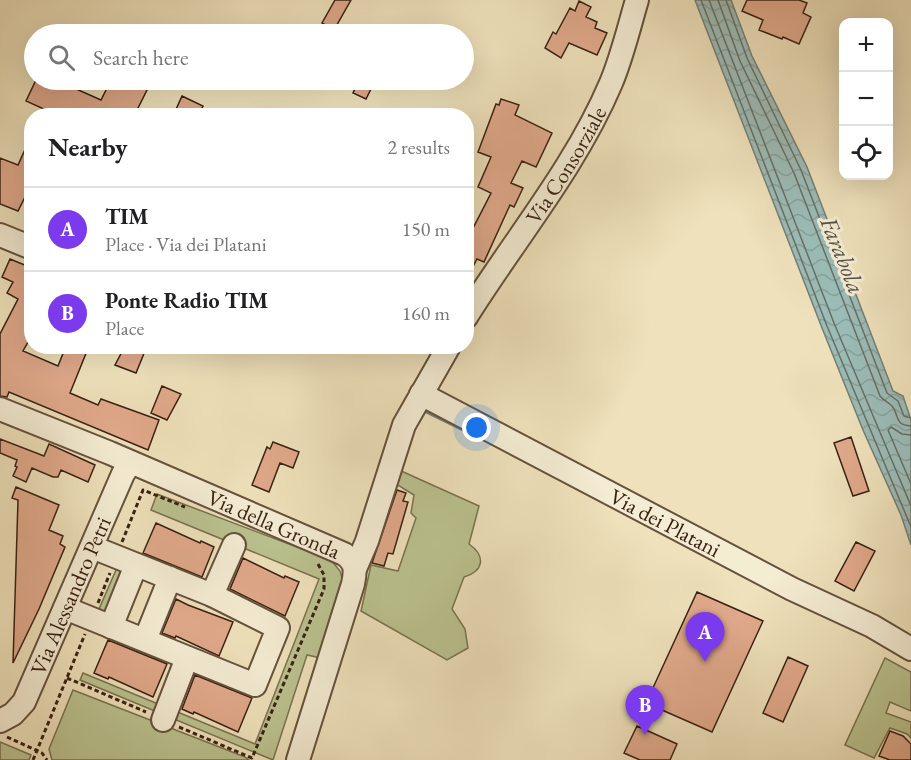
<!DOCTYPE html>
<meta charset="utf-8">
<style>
:root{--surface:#fff;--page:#f6f6f6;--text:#202124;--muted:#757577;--line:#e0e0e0;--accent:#7c3aed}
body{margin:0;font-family:"EB Garamond",serif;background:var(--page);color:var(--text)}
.controls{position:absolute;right:18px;top:18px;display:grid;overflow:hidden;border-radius:12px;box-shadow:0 6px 24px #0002}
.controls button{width:54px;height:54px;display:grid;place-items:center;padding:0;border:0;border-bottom:2px solid var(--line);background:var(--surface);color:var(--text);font:30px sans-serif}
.you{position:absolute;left:477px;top:428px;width:21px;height:21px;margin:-15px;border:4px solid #fff;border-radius:50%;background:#1a73e8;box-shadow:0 0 0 9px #1a73e833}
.badge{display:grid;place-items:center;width:39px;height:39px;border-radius:50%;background:var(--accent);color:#fff;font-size:20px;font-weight:700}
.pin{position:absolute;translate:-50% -50px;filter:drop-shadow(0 2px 3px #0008)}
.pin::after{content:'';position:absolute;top:32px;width:21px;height:18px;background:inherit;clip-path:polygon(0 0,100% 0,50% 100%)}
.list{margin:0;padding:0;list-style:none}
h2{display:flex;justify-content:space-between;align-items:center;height:78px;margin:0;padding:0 24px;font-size:26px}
h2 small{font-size:20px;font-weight:400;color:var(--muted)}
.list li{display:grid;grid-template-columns:39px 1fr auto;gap:18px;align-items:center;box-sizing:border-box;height:84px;padding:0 24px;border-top:2px solid var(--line)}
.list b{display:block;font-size:22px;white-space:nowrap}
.list p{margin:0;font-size:20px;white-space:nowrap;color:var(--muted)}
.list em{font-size:20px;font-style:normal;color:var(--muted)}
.icon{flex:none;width:33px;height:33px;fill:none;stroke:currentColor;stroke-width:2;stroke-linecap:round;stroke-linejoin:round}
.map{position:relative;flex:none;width:911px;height:760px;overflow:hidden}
.search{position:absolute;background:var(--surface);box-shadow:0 6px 24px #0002;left:24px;top:24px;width:450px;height:66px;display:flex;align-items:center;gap:15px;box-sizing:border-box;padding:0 21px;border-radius:33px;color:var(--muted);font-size:22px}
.panel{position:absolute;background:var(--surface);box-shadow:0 6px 24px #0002;left:24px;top:108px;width:450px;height:246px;border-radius:24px}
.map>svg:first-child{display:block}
.green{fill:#bac28f;stroke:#7a7250;stroke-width:1.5}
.water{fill:url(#water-waves);stroke:#747e75;stroke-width:1.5}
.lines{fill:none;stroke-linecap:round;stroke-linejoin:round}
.shore{stroke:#6a6e64;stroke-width:1.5}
.stream{stroke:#747e75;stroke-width:4.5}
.building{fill:#e0a98b;stroke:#392112;stroke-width:1.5}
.minor-casing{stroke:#66513c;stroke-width:26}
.path{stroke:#392112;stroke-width:3;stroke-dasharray:4.5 3;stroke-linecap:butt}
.minor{stroke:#f4ecd3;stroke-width:22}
.labels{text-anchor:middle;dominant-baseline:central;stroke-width:6;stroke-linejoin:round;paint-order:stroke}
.street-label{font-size:22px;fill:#392112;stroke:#f4ecd3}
.water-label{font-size:24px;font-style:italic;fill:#565044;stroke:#f4ecd3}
</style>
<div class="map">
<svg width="911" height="760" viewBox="0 0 911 760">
<defs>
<pattern id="water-waves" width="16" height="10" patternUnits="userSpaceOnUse" patternTransform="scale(1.5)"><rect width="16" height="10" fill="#9bbcb7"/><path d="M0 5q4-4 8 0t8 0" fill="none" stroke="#86a19c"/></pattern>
</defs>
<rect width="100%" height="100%" fill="#eee1bb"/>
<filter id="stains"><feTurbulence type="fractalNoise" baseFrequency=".00333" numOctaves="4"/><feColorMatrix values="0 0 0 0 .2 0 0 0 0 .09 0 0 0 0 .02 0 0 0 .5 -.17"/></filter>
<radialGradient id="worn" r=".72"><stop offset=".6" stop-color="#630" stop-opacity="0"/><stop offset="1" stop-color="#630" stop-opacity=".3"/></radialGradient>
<!-- green -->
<path class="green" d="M399,470L479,506L469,544C486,556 484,571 464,577L452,609L465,629L468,648L447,660L361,611L371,565L398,571L416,518L411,513L414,495L396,484Z
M157,494L331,560L340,571L343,581L321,658L307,655L273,760L80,680L83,673L255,744L319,579L151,510Z
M119,563L133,569L109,622L96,616Z
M885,658L911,672V711L890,702L886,713L911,722V738L907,734L890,728L874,758L845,745Z
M73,690L245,757L249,760H52L49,749Z
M0,742L31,755L29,760H0Z"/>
<!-- water -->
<path class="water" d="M695,0H731L752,56L807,167L893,391L903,396L911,420V545L901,515L863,430L822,328Z"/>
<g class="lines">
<!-- shore -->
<path class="shore" d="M701,0L827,326L911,527
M709,0L834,323L911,506
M718,0L740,61L794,173L880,396C884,401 888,402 892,406C900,415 893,425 911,426
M726,0L747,58L801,170L887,393L898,401L904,416L911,418
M911,435L902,434L891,427L888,430L911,484"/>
<!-- stream -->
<path class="stream" d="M426,411L467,431"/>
</g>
<!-- building -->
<path class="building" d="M335,0H351L334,30L322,23Z
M747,0H799L807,3L803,13L811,17L799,44L783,37L782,39L759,30L763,20L742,11Z
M579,1L591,7L586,17L597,22L595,28L607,33L597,55L569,43L561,58L545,48L553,32L556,34L570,8L575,11Z
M36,80H56L101,100L111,80H152L134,116H59L26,101Z
M359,80H366L374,83L366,99L353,93Z
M182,96L203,106L198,116H173Z
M501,99L519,105L515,115L552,133L536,167L522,161L511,183L523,188L514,207L510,205L484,262L477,259L466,280V232L470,234L491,193L478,187L491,157L478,152L496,104L499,105Z
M32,134V183L18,211L0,204V158L18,165Z
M10,259L32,268V335L23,351L58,366L66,346H89L70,393L98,405L101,399L159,420L148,450L9,392L7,397L0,396V334L18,299L7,293L13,282L2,277Z
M125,346H147L136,373L115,365Z
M162,386L181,394L167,420L151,413Z
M851,437L869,491L853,496L834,443Z
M0,439L44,456L49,444L95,465L88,482L61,470L58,477H53L32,468L26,482L13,476L17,467L15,466L17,460L0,453Z
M273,442L299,452L293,468L280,463L269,492L252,485L267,447L270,449Z
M16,487L59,505L49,530L63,536L60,544L65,547L39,609L13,663L18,500L12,498Z
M397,490L406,493L403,501L408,502L393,554L388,553L384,566L372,563Z
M156,523L200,543L201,541L214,547L202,577L143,553Z
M856,542L875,551L854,591L835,581Z
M243,558L284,578L285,576L299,582L285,616L230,589Z
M697,592L763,621L712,732L646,703Z
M176,599L188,605L233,622L219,656L176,636L175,638L162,633Z
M108,640L167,664L153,697L109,677L108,679L94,673Z
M788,657L808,666L783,722L763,713Z
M195,675L252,698L238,732L194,712L193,714L182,709Z
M637,726L677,744L670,760H640L624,753Z
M890,731L903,736L911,744V760H890L879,756Z"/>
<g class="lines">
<!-- minor casing -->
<g class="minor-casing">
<g id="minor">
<path d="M0,235L32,248"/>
<path id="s1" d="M466,317C514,240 575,168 611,83C622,57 629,27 637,0"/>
<path id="s2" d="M421,394L792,589L872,626L911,649"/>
<path id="s3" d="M0,409L110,453L344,554C356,562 356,570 353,584L298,760"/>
<path d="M355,569L367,541L404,425L449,346"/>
<path d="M212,595L234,545"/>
<path d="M65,608L255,685L278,628L212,595L92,547"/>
<path d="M111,627L136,565"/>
<path d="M145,640L170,578"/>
<path d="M163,720L187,658"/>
<path id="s4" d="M0,721L13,714L24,702L123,474L130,463"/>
</g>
</g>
<!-- path -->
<path class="path" d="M122,542L143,490L185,507
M98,603L110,573
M67,678L146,712
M179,727L252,758L324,589V575L318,564
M7,737L42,753L47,760
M33,760L85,634"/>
<!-- minor -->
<use href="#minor" class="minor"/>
</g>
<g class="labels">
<!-- street labels -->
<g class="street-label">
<text stroke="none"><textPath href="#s1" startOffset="182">Via Consorziale</textPath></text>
<text stroke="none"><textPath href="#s2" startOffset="276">Via dei Platani</textPath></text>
<text stroke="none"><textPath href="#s3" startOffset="297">Via della Gronda</textPath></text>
<text stroke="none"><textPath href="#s4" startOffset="147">Via Alessandro Petri</textPath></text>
</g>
<!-- water labels -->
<g class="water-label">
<text transform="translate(843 255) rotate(68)">Farabola</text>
</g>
</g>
<rect width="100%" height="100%" filter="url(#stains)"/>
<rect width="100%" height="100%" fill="url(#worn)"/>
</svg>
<div class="controls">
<button>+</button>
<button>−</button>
<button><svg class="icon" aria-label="locate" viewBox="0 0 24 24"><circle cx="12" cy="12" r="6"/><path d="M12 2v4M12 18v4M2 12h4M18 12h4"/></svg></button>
</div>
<div class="you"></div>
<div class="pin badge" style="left:705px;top:662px">A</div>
<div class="pin badge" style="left:645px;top:735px">B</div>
<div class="search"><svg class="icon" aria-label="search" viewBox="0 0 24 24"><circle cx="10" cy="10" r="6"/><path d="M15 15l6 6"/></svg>Search here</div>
<section class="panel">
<h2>Nearby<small>2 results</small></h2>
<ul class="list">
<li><span class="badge">A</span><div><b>TIM</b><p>Place · Via dei Platani</p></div><em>150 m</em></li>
<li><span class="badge">B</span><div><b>Ponte Radio TIM</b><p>Place</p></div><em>160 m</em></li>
</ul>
</section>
</div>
